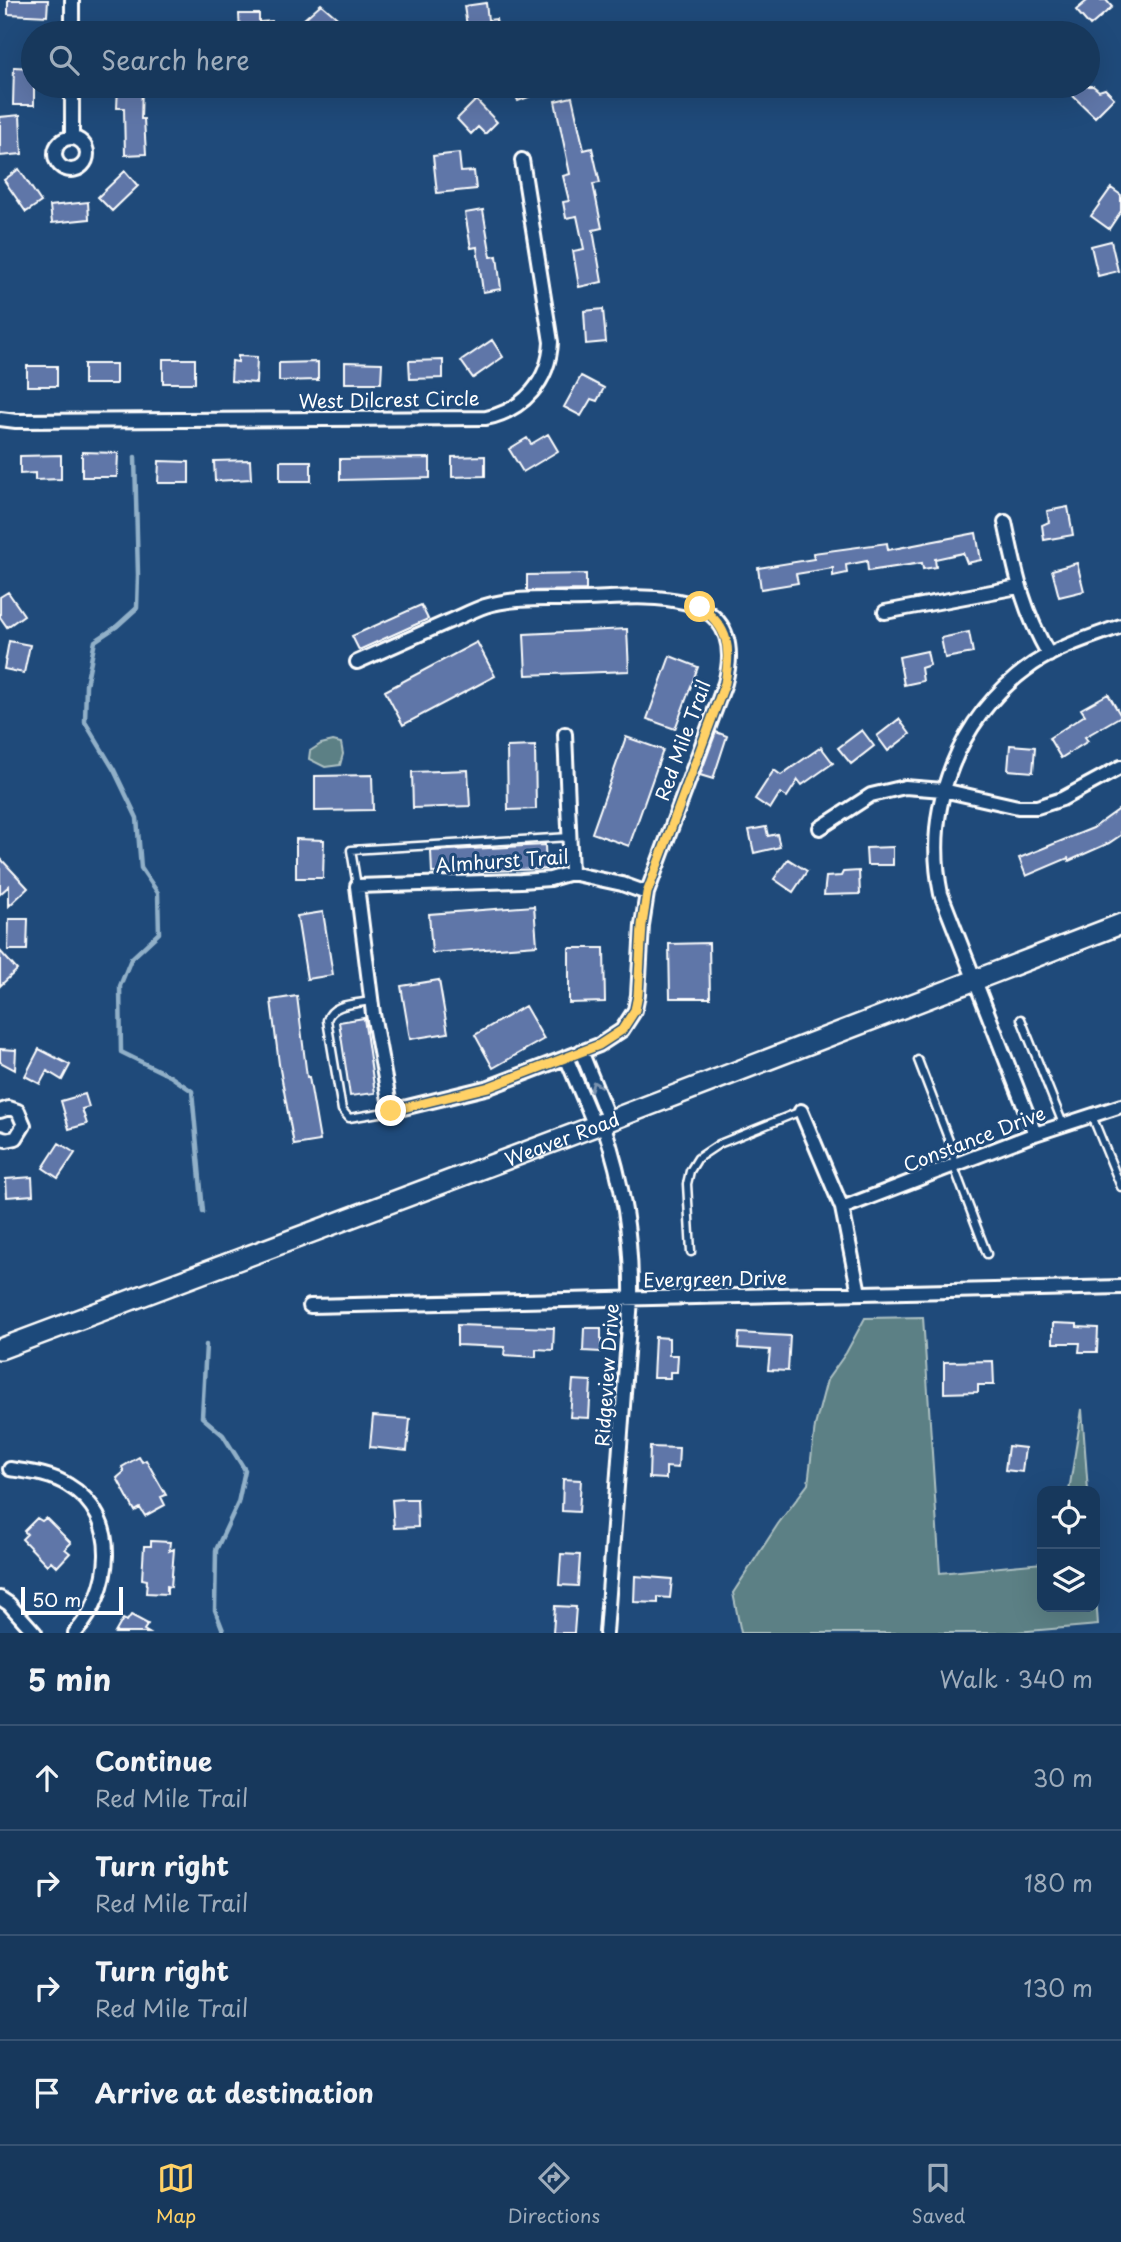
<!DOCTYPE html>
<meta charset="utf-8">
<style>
:root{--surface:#17385c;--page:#244365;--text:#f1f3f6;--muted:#9eacbb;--line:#365272;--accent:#ffd166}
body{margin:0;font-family:"Playpen Sans",sans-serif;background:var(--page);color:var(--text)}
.controls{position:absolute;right:21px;bottom:21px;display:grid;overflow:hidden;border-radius:14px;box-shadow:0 7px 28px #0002}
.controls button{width:63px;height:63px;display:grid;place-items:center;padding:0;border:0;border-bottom:2px solid var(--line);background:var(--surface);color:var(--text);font:35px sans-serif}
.scale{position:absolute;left:21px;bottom:18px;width:102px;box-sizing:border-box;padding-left:7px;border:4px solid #fff;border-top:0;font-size:19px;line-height:24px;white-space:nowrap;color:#fff;-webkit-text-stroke:5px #1f4a7a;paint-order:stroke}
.stop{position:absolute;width:21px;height:21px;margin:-16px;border:5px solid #ffd166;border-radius:50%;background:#fff}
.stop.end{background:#ffd166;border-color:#fff;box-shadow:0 2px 7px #0008}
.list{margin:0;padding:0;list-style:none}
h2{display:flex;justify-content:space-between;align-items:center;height:91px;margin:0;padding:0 28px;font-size:30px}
h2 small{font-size:23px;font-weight:400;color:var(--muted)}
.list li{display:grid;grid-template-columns:46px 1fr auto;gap:21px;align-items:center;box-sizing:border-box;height:105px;padding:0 28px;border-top:2px solid var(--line)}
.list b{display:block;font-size:26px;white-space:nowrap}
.list p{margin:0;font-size:23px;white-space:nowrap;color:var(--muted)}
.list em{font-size:23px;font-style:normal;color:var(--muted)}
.icon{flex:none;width:38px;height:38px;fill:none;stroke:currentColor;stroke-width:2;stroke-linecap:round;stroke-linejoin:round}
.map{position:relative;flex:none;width:1121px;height:1633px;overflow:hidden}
.search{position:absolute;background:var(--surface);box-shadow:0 7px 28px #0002;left:21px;right:21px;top:21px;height:77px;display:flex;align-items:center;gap:18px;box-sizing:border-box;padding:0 24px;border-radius:38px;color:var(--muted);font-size:26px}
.sheet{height:511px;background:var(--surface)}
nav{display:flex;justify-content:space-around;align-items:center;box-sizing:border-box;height:98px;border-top:2px solid var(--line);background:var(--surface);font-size:19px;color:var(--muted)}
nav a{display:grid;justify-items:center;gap:4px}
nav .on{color:var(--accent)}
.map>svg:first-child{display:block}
.green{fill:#5b8085;stroke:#adc0c2;stroke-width:2}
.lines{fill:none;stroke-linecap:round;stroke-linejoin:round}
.stream{stroke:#91b0c8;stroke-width:4.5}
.building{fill:#5e76a8;stroke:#fff;stroke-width:2}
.lane-casing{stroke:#fff;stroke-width:11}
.street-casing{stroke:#fff;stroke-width:18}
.secondary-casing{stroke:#fff;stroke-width:24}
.lane{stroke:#1f4a7a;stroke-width:6}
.street{stroke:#1f4a7a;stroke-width:12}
.secondary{stroke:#1f4a7a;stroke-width:19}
.oneway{stroke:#7992af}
.route{stroke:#ffd166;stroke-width:9}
.labels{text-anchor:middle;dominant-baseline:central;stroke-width:6;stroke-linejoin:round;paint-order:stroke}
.street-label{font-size:19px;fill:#fff;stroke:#1f4a7a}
</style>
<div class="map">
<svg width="1121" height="1633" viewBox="0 0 1121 1633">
<rect width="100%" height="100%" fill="#1f4a7a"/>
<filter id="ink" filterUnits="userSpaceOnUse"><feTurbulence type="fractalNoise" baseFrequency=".0143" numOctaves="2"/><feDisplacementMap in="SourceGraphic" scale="14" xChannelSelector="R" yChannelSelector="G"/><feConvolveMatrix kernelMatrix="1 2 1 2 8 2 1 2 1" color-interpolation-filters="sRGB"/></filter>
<g filter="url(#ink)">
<!-- green -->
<path class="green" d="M333,741L341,743L343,754L340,765L325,767L309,759L310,751L321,744Z
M923,1317L940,1573L1042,1563V1607H1095V1580L1098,1625L1005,1633H741L733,1593L778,1524L808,1484L815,1426L827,1380L846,1353L865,1318Z
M1082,1409L1088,1491H1069Z"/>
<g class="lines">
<!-- stream -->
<path class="stream" d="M135,457L138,575L137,608L116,627L95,641L86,685L85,722L114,770L137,818L141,868L158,893L159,933L131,959L120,986L121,1052L170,1076L192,1091L203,1212
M206,1345L202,1417L223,1435L245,1470L238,1503L216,1550L215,1610L224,1633"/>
</g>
<!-- building -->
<path class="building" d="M8,0H48L47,16L8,14Z
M1088,0H1106L1112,7L1090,26L1076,10Z
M486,3L488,20L496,19L498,33H468L464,6Z
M321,4L342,22L332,33H302L295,27Z
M239,14H259V22L272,21L273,33H240Z
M14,67L31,68L30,77H33L34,86V105H13Z
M118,86H142L141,119H144L146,154L125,155L124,108H117Z
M512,86H555V87L518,101Z
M1081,86H1093L1099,91L1105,89L1114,98L1095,117L1072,95Z
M572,97L584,150L592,148L600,183L593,184L602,228L593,230L602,282L579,287L573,251L584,249L577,216L566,218L563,202L569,201L563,176L570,174L555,101Z
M476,100L497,122L485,134L478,127L471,134L457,119Z
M20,115L22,154L0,156V117Z
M459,153L461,172L474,171L476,189L437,193L433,156Z
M19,169L41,202L26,212L4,180Z
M125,171L138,186L112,211L98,197Z
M1111,188L1121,195V211L1109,229L1091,216Z
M88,202L89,219L52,223L50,206Z
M483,210L491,257L497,256L501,289L483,292L477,247L471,248L465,213Z
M1111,241L1118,271L1098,276L1091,246Z
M603,309L606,342L586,344L584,311Z
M492,340L503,357L473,378L461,361Z
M238,356L257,357L256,383L231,381L232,361L238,362Z
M163,359H195V383H163Z
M443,360V378L410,379L409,361Z
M318,362V380L279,381V363Z
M345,362L382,363L381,383H345Z
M84,364H116V384H84Z
M27,366H57V386H27Z
M581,376L604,388L597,401L591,399L581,416L564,407Z
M548,434L558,451L523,472L509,449L527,438L531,444Z
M82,452L118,453L117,477H82Z
M61,455V479L35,480V473L20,474V456Z
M485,456V476L452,477V457Z
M430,458V478L340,480V459Z
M250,460L251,479L215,481L214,461Z
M159,461L189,462V483H158Z
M280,461H311V481H280Z
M1068,507L1073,535L1044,540L1042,525L1049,522L1047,511Z
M976,533L981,560L967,563L963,553L935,559L936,567L923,569L922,563L868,571L867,561L846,565L847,573L833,576V568L796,574L798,583L761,589L758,568L814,559L813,553L887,543L888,550Z
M1077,563L1084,591L1059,597L1052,570Z
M586,574V590L527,591V575Z
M8,592L24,615L7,627L0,617V597Z
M421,605L428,619L359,650L352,636Z
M627,629L629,671L526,675L524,634Z
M969,632L973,653L945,658L941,638Z
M9,641L30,645L24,673L4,669Z
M477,642L495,676L403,725L385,691Z
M927,651L930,665L921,668L923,681L904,685L899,657Z
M670,656L698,667L675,729L647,719Z
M1108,694L1121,716L1085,737L1088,741L1061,758L1049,738L1085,715L1081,709Z
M899,719L910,734L888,751L877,736Z
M862,730L874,746L851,764L838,748Z
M716,732L727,736L713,779L700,775Z
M626,737L663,750L629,846L592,833Z
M1010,745L1035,747L1033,772L1008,770Z
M535,746L536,809L508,810L507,747Z
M821,747L833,763L802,785L798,780L787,797L780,793L770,809L755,799L774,770L781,775Z
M468,770L470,806L413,808L412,772Z
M372,775L373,810L315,811V776Z
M1121,808V835L1109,843L1069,861L1068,858L1026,876L1019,858L1093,828Z
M766,827L768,836L777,834L780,847L754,853L749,830Z
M296,839L324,840L323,878H296Z
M545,845L546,869L432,873L431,851Z
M893,847V865H867L866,848Z
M0,858L28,888L9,906V886L0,894Z
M788,859L807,871L793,892L774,879Z
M859,871L860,894L824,895L826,877L841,876L843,872Z
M534,906L537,945L432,953L429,914Z
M323,912L333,975L307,979L297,916Z
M9,919H28L27,950H8Z
M709,943L710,998H670L669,944Z
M569,948H604L605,1002L569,1003Z
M0,951L17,970L0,986Z
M439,980L448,1033L410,1039L401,986Z
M297,996L307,1077H309L320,1141L294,1145L279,1064L271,1000Z
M525,1006L544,1039L493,1068L475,1035Z
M364,1018L375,1093L350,1096L339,1022Z
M0,1049L16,1050L15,1070L0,1062Z
M39,1049L70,1065L62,1080L47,1071L40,1084L25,1076Z
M85,1094L89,1107L82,1109L87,1124L69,1129L61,1101Z
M59,1143L75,1153L58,1178L43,1168Z
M32,1177L33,1195L7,1197L6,1179Z
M1053,1323L1077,1324V1327L1098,1328L1097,1352H1079L1080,1343H1053Z
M457,1325L554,1328L553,1350L536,1349V1357L504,1355L505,1347L457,1345Z
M584,1328H601V1352L583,1351Z
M739,1333L790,1336L788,1371L768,1370L770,1350L738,1348Z
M655,1337L669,1338V1355H678L677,1372H670V1378H653Z
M993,1361L994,1385H978V1392L944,1393V1362Z
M573,1380L591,1381L589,1418L570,1417Z
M373,1416L410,1419L407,1451L370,1447Z
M1008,1446L1025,1448L1022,1472L1005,1470Z
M650,1447L679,1448L678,1468L666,1467V1479L649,1478Z
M139,1457L142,1462L146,1460L166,1495L161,1497L165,1505L145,1516L140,1508L135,1511L117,1478L124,1472L122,1467Z
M563,1479L581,1480L579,1512L562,1511Z
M404,1499H417L418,1527L394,1528L392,1500Z
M37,1518L42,1521L46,1518L71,1543L65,1549L70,1553L57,1567L51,1561L47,1565L22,1539L27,1534L24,1531Z
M151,1541L170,1542L169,1551L174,1549L171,1587L167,1586V1594L146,1593L147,1580L142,1579L144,1546H151Z
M561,1554L580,1555L578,1586L559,1585Z
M635,1576L672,1579L670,1598L658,1597V1603L634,1602Z
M555,1606L576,1607L574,1633H553Z
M131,1615L148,1624L144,1630L149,1633H115L123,1619L127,1621Z"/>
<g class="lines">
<!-- lane casing -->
<g class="lane-casing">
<path id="lane" d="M357,886L351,850L570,837
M371,1001C356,1004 332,1003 327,1020L342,1110L349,1118L391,1111
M1021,1019L1063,1124
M918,1060L953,1151L954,1167L987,1254
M1092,1116L1121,1187
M691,1252L687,1184L690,1171L698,1158L719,1144L801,1111"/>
</g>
<!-- street casing -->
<g class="street-casing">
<path id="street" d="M72,33V0
M72,138V86
M55 154a16 16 0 1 1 32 0a16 16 0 1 1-32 0Z
M0,419L16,421L486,418C524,410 549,381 551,342L522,160
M1005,522C1016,574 1022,608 1049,655
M885,612L1018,587
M357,662C387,649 416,636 445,623C458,618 471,611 485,606C516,596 553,600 586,599C633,598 730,584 729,657C729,666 727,675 725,683L647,893L642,925L638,995L635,1010L622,1030L599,1045L489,1087L391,1111L373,1014L357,886L521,881L550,879L571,873L622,884L647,893
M565,734L571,873
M820,828L871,795L905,787L943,790L1018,807H1037L1062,799L1121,767
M581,1051L609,1120
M566,1057L595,1126
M0,1111L9,1108L18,1111L24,1125L16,1138L6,1140L0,1138
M801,1111L842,1208L859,1293
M603,1123C623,1183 632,1236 631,1299L606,1633
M1035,1134L941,894C923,807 958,716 1033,664C1060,646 1091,637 1121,626
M842,1208L1035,1134L1121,1106
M310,1306L1121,1287
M10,1469C30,1472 51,1474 68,1485C123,1517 112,1592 75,1633
M0,1598L9,1604L35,1633"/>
</g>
<!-- secondary casing -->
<g class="secondary-casing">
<g id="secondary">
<path id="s1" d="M0,1349L595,1126L1121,924"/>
</g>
</g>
<!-- lane -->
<use href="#lane" class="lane"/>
<!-- street -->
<use href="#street" class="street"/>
<!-- secondary -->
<use href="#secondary" class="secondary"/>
</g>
<!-- one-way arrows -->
<defs><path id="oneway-chevron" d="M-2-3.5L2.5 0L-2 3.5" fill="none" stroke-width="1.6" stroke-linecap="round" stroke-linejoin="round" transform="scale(1.75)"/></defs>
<use class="oneway" href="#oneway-chevron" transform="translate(595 1086) rotate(-112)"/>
</g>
<g class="lines" filter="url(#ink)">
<!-- route -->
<path class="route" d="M391,1111L489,1087L599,1045L622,1030L635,1010L638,995L642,925L647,893L725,683C731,649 730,628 700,607"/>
</g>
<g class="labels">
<!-- street labels -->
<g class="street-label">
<text transform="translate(389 399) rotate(-1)">West Dilcrest Circle</text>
<text transform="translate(682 740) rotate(-70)">Red Mile Trail</text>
<text transform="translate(502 860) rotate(-4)">Almhurst Trail</text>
<text stroke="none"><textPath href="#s1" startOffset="600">Weaver Road</textPath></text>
<text transform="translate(974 1138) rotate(-21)">Constance Drive</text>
<text transform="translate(715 1278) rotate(-1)">Evergreen Drive</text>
<text transform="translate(606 1375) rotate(-86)">Ridgeview Drive</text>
</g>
</g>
</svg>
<div class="controls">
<button><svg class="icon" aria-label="locate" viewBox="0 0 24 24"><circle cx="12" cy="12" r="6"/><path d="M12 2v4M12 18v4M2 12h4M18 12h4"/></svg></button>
<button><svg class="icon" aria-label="layers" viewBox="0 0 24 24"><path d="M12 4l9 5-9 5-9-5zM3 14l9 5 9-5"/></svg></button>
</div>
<div class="scale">50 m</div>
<div class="stop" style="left:700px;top:607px"></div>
<div class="stop end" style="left:391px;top:1111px"></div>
<div class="search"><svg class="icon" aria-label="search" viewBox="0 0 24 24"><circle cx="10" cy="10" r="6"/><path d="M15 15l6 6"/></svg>Search here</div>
</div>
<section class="sheet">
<h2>5 min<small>Walk · 340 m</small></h2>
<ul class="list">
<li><svg class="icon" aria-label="ahead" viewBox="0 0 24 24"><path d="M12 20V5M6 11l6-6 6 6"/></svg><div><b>Continue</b><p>Red Mile Trail</p></div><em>30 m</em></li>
<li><svg class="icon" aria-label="right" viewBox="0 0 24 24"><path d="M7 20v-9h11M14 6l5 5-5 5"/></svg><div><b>Turn right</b><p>Red Mile Trail</p></div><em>180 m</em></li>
<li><svg class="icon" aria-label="right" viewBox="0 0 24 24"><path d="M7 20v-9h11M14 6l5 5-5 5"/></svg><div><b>Turn right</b><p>Red Mile Trail</p></div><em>130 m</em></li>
<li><svg class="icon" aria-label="arrive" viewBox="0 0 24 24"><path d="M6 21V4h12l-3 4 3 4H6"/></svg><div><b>Arrive at destination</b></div></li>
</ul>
</section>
<nav>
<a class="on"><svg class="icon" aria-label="map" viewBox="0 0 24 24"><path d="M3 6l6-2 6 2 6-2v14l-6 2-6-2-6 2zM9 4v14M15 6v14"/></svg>Map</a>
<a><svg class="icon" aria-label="directions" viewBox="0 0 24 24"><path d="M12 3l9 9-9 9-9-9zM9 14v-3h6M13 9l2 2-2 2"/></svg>Directions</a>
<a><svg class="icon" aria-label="saved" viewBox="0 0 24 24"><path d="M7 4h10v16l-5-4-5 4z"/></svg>Saved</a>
</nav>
